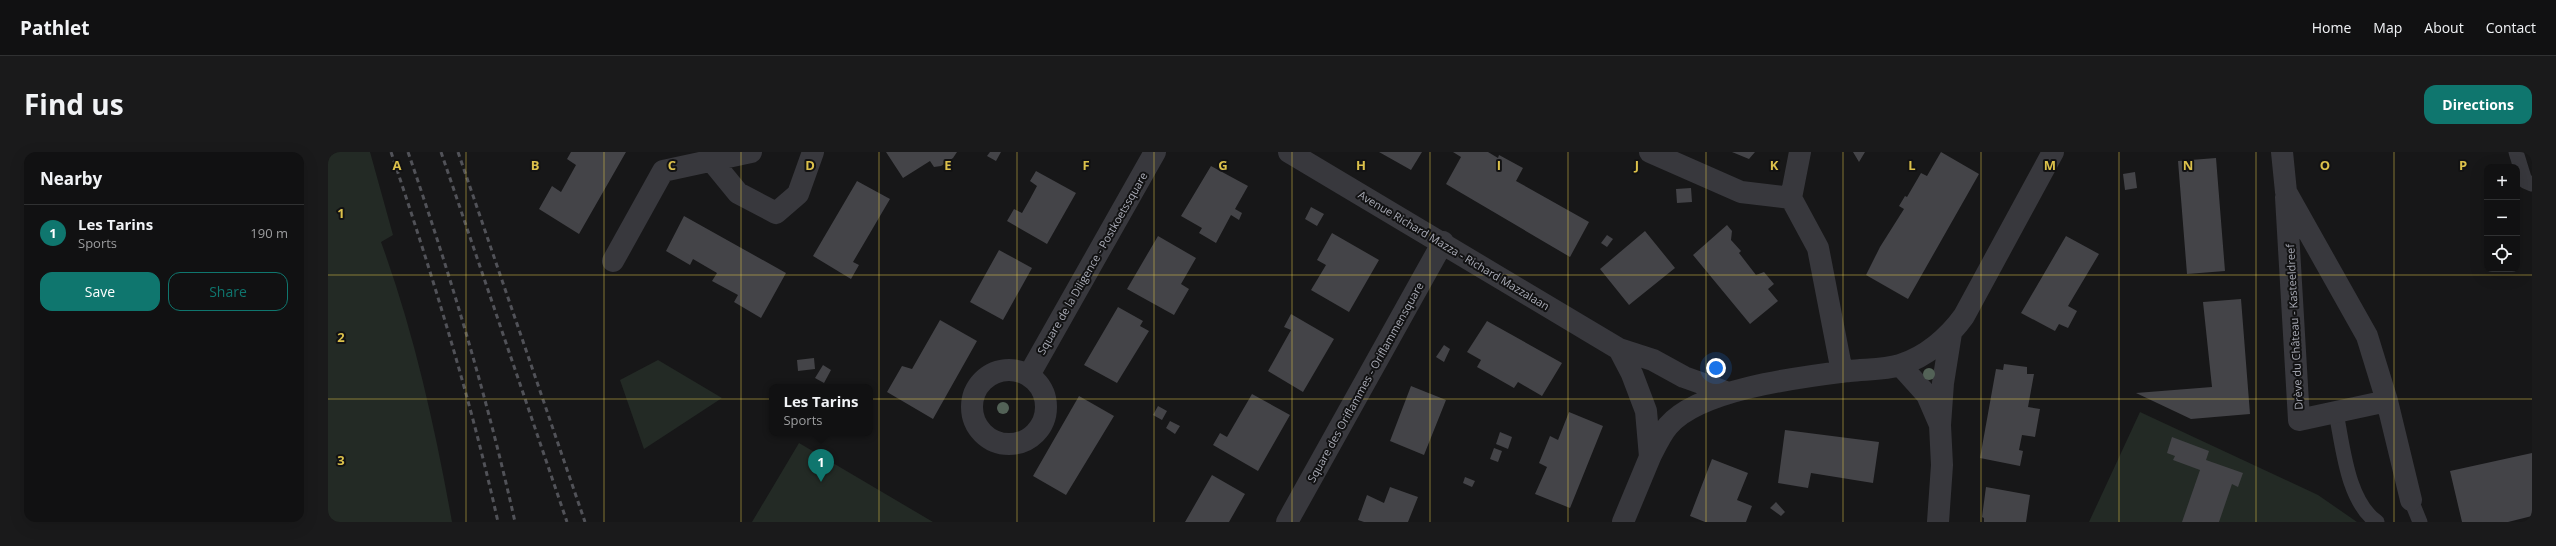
<!DOCTYPE html>
<meta charset="utf-8">
<style>
:root{--surface:#111112;--page:#1a1a1b;--text:#f1f3f6;--muted:#9c9d9f;--line:#303132;--accent:#0f766e}
body{margin:0;font-family:"Open Sans",sans-serif;background:var(--page);color:var(--text)}
.controls{position:absolute;right:12px;top:12px;display:grid;overflow:hidden;border-radius:8px;box-shadow:0 4px 16px #0002}
.controls button{width:36px;height:36px;display:grid;place-items:center;padding:0;border:0;border-bottom:1px solid var(--line);background:var(--surface);color:var(--text);font:20px sans-serif}
.you{position:absolute;left:1388px;top:216px;width:14px;height:14px;margin:-10px;border:3px solid #fff;border-radius:50%;background:#1a73e8;box-shadow:0 0 0 6px #1a73e833}
.badge{display:grid;place-items:center;width:26px;height:26px;border-radius:50%;background:var(--accent);color:#fff;font-size:13px;font-weight:700}
.pin{position:absolute;translate:-50% -33px;filter:drop-shadow(0 1px 2px #0008)}
.pin::after{content:'';position:absolute;top:21px;width:14px;height:12px;background:inherit;clip-path:polygon(0 0,100% 0,50% 100%)}
.popup{position:absolute;left:441px;top:232px;width:104px;height:52px;box-sizing:border-box;display:grid;place-content:center;border-radius:8px;background:var(--surface);filter:drop-shadow(0 1px 3px #0005);font-size:13px;white-space:nowrap;color:var(--muted)}
.popup b{font-size:15px;color:var(--text)}
.popup::after{content:'';position:absolute;left:50%;top:100%;margin-left:-8px;border:8px solid transparent;border-top-color:var(--surface)}
.list{margin:0;padding:0;list-style:none}
h2{display:flex;justify-content:space-between;align-items:center;height:52px;margin:0;padding:0 16px;font-size:17px}
h2 small{font-size:13px;font-weight:400;color:var(--muted)}
.list li{display:grid;grid-template-columns:26px 1fr auto;gap:12px;align-items:center;box-sizing:border-box;height:56px;padding:0 16px;border-top:1px solid var(--line)}
.list b{display:block;font-size:15px;white-space:nowrap}
.list p{margin:0;font-size:13px;white-space:nowrap;color:var(--muted)}
.list em{font-size:13px;font-style:normal;color:var(--muted)}
.actions{display:flex;gap:8px;padding:12px 16px}
.actions a{flex:1;padding:9px 0;border:1px solid var(--accent);border-radius:12px;text-align:center;font-size:14px;color:var(--accent)}
.actions .main{background:var(--accent);color:#fff}
.icon{flex:none;width:22px;height:22px;fill:none;stroke:currentColor;stroke-width:2;stroke-linecap:round;stroke-linejoin:round}
.map{position:relative;flex:none;width:2204px;height:370px;overflow:hidden;border-radius:12px}
header{display:flex;align-items:center;gap:24px;box-sizing:border-box;height:56px;padding:0 20px;background:var(--surface);border-bottom:1px solid var(--line)}
header strong{font-size:19px}
nav{display:flex;gap:22px;margin-inline-start:auto;font-size:14px}
.intro{display:flex;align-items:center;justify-content:space-between;box-sizing:border-box;height:96px;padding:0 24px}
h1{margin:0;font-size:28px}
.button{padding:10px 18px;border-radius:12px;background:var(--accent);color:#fff;font-size:14px;font-weight:700}
main{display:flex;gap:24px;padding:0 24px}
aside{flex:1;background:var(--surface);border-radius:12px;box-shadow:0 4px 16px #0002}
.map>svg:first-child{display:block}
.green{fill:#232a25}
.building{fill:#444448}
.lines{fill:none;stroke-linecap:round;stroke-linejoin:round}
.lane{stroke:#38383d;stroke-width:15}
.street{stroke:#38383d;stroke-width:22}
.rail{stroke:#515258;stroke-width:3;stroke-dasharray:5 4;stroke-linecap:butt}
.tree{fill:#536257}
.grid{fill:none;stroke:#dcc14b;stroke-width:1;stroke-opacity:0.55}
.labels{text-anchor:middle;dominant-baseline:central;stroke-width:4;stroke-linejoin:round;paint-order:stroke}
.street-label{font-size:11px;fill:#aaacb7;stroke:#121213}
.grid-label{font-size:13px;text-anchor:middle;font-weight:bold;fill:#dcc14b;stroke:#121213;stroke-width:4;stroke-linejoin:round;paint-order:stroke}
</style>
<header>
<strong>Pathlet</strong>
<nav><a>Home</a><a>Map</a><a>About</a><a>Contact</a></nav>
</header>
<div class="intro"><h1>Find us</h1><a class="button">Directions</a></div>
<main>
<aside>
<h2>Nearby<small></small></h2>
<ul class="list">
<li><span class="badge">1</span><div><b>Les Tarins</b><p>Sports</p></div><em>190 m</em></li>
</ul>
<div class="actions"><a class="main">Save</a><a>Share</a></div>
</aside>
<div class="map">
<svg width="2204" height="370" viewBox="0 0 2204 370">
<rect width="100%" height="100%" fill="#171718"/>
<!-- green -->
<path class="green" d="M0,0H42L65,83L53,90C86,180 107,275 124,370H0Z
M330,208L394,246L316,297L292,228Z
M1812,260L1990,343L2029,370H1761Z
M471,291L605,370H424Z"/>
<!-- building -->
<path class="building" d="M243,0H298L251,82L211,57L224,34L233,40L248,13L239,7Z
M558,0H629L625,6L613,14L606,15L602,9L575,26Z
M662,0H673L668,9L659,4Z
M1051,0H1094L1083,18Z
M1125,0H1160L1170,6L1171,3L1195,16L1188,29L1261,70L1242,105L1118,32L1133,5Z
M1404,0H1427L1421,7Z
M1525,0H1537L1531,10Z
M1613,0L1651,22L1580,147L1538,123L1552,95L1576,57L1571,54L1577,44L1579,45L1593,21L1599,24Z
M1888,6L1897,119L1859,122L1850,9Z
M883,14L920,34L907,57L914,61L911,68L903,63L888,91L871,81L874,76L853,64Z
M708,19L748,41L719,92L679,69L686,57L694,61L702,47L709,34L702,29Z
M1807,20L1809,36L1797,38L1795,22Z
M529,29L562,47L525,110L531,113L523,127L485,104Z
M1363,36L1364,50L1349,51L1348,37Z
M983,55L996,62L989,74L977,67Z
M356,64L458,121L433,166L406,150L410,143L384,129L389,121L365,107L362,113L338,99Z
M1399,73L1404,79L1403,88L1413,99L1411,101L1428,123L1436,120L1446,132L1440,137L1450,149L1422,172L1365,103Z
M1317,79L1347,116L1301,153L1272,117Z
M1004,81L1051,108L1021,160L983,138L998,113L989,108Z
M1279,83L1285,87L1279,95L1273,91Z
M830,84L868,106L853,132L861,137L846,163L799,137Z
M1738,84L1771,102L1740,154L1749,159L1740,176L1731,172L1727,179L1693,161Z
M671,98L704,116L675,168L642,150Z
M1913,147L1922,262L1863,267L1808,241L1884,235L1875,150Z
M790,155L815,169L812,174L821,179L789,231L756,213Z
M963,162L1006,187L975,240L940,219L963,178L956,175Z
M612,168L649,189L605,267L559,240L574,214L584,217Z
M1159,169L1234,211L1214,244L1190,230L1186,236L1149,215L1153,208L1139,200Z
M1116,193L1122,197L1116,210L1108,205Z
M486,206L487,217L470,219L469,208Z
M1676,212L1699,215V222H1706L1700,255L1712,257L1707,285L1694,283L1691,298L1695,299L1692,314L1652,306L1668,217L1675,218Z
M495,213L503,218L496,231L487,226Z
M1083,234L1118,248L1096,303L1062,289Z
M924,242L962,263L930,319L885,293L892,281L899,285Z
M751,244L786,264L738,343L705,324Z
M830,254L839,259L834,268L825,263Z
M1241,260L1275,274L1242,356L1207,342L1219,315L1211,311L1222,284L1230,288Z
M842,269L852,274L847,282L838,276Z
M1457,278L1551,290L1545,331L1483,321L1480,336L1450,331Z
M1172,280L1184,285L1180,297L1168,292Z
M1844,285L1881,299L1878,308L1915,321L1910,335L1904,332L1891,370H1854L1872,318L1845,308L1847,304L1839,301Z
M1166,296L1174,299L1170,310L1162,307Z
M2204,301V364L2180,370H2134L2122,319Z
M1384,307L1420,321L1409,348L1424,354L1418,370H1377L1362,364Z
M884,323L917,342L901,370H857Z
M1137,325L1147,329L1144,335L1135,331Z
M1062,335L1090,345L1080,370H1036L1030,368L1039,343L1056,351Z
M1658,335L1702,343L1698,370H1656V366L1654,365Z
M1448,350L1457,360L1453,364L1442,356Z"/>
<g class="lines">
<!-- lane -->
<path class="lane" d="M2188,0L2197,29L2204,32
M2008,261C2015,294 2019,349 2049,370
M2083,348L2092,370"/>
<!-- street -->
<path class="street" d="M961,0L1291,197
M1322,0L1413,40L1463,46
M1954,0L1958,40L2039,184L2059,249L2083,348
M383,8L410,41L448,61L470,42L485,0
M1958,45L1971,268L2059,249
M1463,46L1490,96L1514,220
M1463,46L1472,0
M285,109L335,19L423,0
M1572,213L1599,243L1612,273L1615,231L1623,181
M644 255a37 37 0 1 1 74 0a37 37 0 1 1-74 0Z
M701,223L827,0
M1398,240L1356,225L1325,208L1291,197L1304,222L1318,259L1322,305C1327,295 1333,282 1340,274C1371,237 1473,225 1521,219C1537,217 1556,218 1572,213C1598,205 1621,185 1636,164L1725,0
M959,370L1115,90
M1295,370L1322,305
M1610,370L1614,313L1612,273"/>
<!-- rail -->
<path class="rail" d="M63,0C104,122 142,244 170,370
M80,0C122,122 159,244 187,370
M113,0L239,370
M130,0L257,370"/>
</g>
<!-- trees -->
<g class="tree">
<circle cx="1601" cy="222" r="6"/>
<circle cx="675" cy="256" r="6"/>
</g>
<!-- grid -->
<path class="grid" d="M138,0V370M276,0V370M413,0V370M551,0V370M689,0V370M826,0V370M964,0V370M1102,0V370M1240,0V370M1378,0V370M1515,0V370M1653,0V370M1791,0V370M1928,0V370M2066,0V370M0,123H2204M0,247H2204"/>
<g class="labels">
<!-- street labels -->
<g class="street-label">
<text transform="translate(1126 98) rotate(31)">Avenue Richard Mazza - Richard Mazzalaan</text>
<text transform="translate(764 111) rotate(-60)">Square de la Diligence - Postkoetssquare</text>
<text transform="translate(1966 175) rotate(-93)">Drève du Château - Kasteeldreef</text>
<text transform="translate(1037 230) rotate(-61)">Square des Oriflammes - Oriflammensquare</text>
</g>
</g>
<g class="grid-label">
<text x="69" y="18">A</text>
<text x="207" y="18">B</text>
<text x="344" y="18">C</text>
<text x="482" y="18">D</text>
<text x="620" y="18">E</text>
<text x="758" y="18">F</text>
<text x="895" y="18">G</text>
<text x="1033" y="18">H</text>
<text x="1171" y="18">I</text>
<text x="1309" y="18">J</text>
<text x="1446" y="18">K</text>
<text x="1584" y="18">L</text>
<text x="1722" y="18">M</text>
<text x="1860" y="18">N</text>
<text x="1997" y="18">O</text>
<text x="2135" y="18">P</text>
<text x="13" y="66">1</text>
<text x="13" y="190">2</text>
<text x="13" y="313">3</text>
</g>
</svg>
<div class="controls">
<button>+</button>
<button>−</button>
<button><svg class="icon" aria-label="locate" viewBox="0 0 24 24"><circle cx="12" cy="12" r="6"/><path d="M12 2v4M12 18v4M2 12h4M18 12h4"/></svg></button>
</div>
<div class="you"></div>
<div class="pin badge" style="left:493px;top:330px">1</div>
<div class="popup"><b>Les Tarins</b>Sports</div>
</div>
</main>
